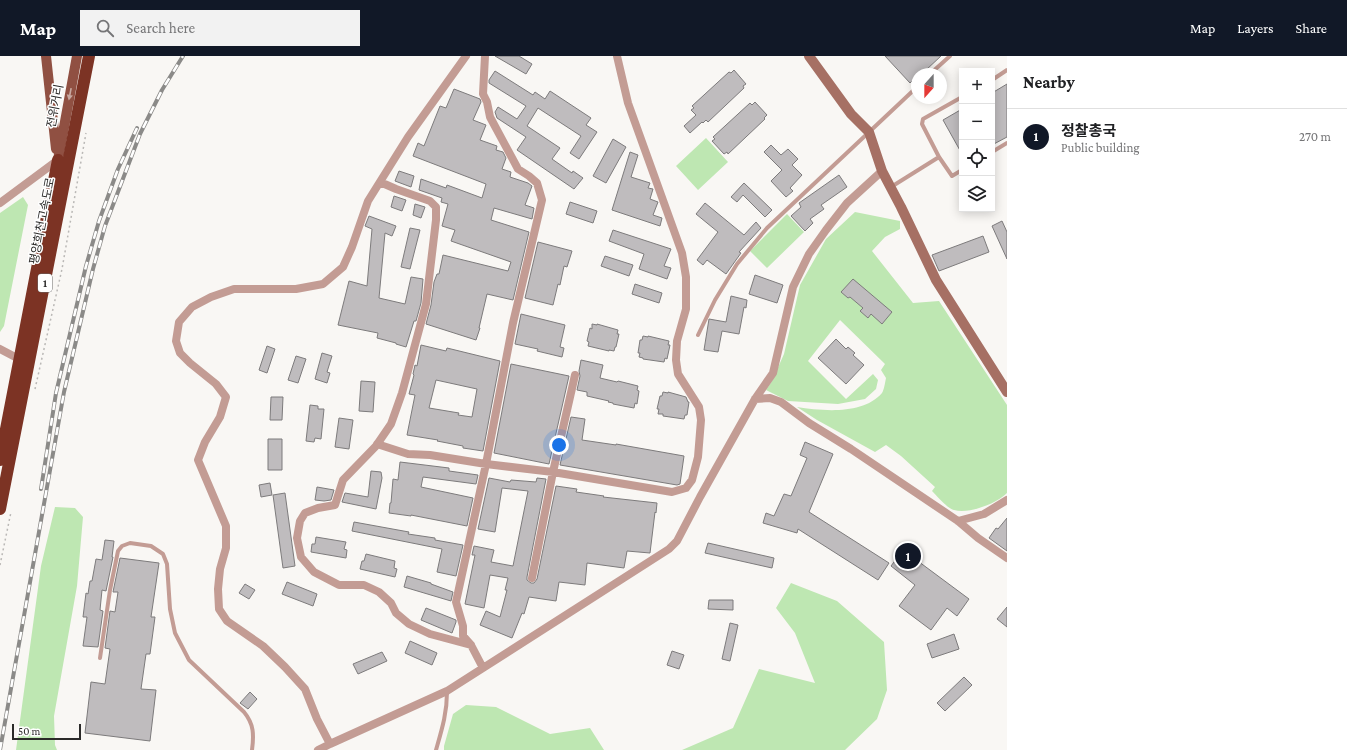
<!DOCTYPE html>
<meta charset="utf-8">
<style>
:root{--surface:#fff;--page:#f2f2f2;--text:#202124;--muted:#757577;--line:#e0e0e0;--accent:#111827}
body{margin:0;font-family:"Crimson Pro","Noto Sans KR",serif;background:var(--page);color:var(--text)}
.controls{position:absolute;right:12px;top:12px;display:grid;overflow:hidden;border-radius:0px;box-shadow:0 2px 10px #0003}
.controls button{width:36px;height:36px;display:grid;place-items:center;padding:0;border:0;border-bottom:1px solid var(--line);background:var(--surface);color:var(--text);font:20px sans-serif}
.compass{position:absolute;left:911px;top:12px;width:36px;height:36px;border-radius:50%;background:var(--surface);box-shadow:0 2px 10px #0003;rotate:201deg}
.scale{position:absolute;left:12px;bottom:10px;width:69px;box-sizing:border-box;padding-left:4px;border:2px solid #2b2a29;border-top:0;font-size:11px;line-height:14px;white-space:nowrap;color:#2b2a29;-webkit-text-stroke:3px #fff;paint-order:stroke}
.you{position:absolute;left:559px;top:389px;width:14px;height:14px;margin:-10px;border:3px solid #fff;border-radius:50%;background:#1a73e8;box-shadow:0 0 0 6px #1a73e833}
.badge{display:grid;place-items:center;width:26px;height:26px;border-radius:50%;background:var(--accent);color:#fff;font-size:13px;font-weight:700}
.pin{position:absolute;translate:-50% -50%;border:2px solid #fff;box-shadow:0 1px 4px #0006}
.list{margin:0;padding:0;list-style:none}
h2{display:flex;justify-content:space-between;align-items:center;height:52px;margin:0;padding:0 16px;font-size:17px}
h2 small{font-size:13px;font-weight:400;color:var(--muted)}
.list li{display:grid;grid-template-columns:26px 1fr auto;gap:12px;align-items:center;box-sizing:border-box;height:56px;padding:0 16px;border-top:1px solid var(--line)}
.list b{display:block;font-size:15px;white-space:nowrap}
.list p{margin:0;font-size:13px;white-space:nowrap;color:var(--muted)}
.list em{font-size:13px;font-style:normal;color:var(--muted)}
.icon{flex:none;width:22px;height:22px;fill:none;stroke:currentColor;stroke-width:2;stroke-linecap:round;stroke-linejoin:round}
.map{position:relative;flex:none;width:1007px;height:694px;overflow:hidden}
header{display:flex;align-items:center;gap:24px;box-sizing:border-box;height:56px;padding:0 20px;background:var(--accent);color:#fff}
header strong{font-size:19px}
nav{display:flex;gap:22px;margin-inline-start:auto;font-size:14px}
.search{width:280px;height:36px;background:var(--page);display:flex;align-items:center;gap:10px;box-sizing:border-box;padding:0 14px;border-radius:0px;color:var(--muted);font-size:15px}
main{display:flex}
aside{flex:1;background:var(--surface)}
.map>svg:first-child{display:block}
.green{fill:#bee7b2}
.building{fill:#bfbcbe;stroke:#7d7b7c;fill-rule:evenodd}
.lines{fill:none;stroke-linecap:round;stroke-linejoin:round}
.path{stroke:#bab8b6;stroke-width:1.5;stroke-dasharray:2 3;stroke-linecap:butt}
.lane{stroke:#c39c94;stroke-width:4}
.street{stroke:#c39c94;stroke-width:8}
.secondary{stroke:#a67064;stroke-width:10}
.primary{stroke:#905042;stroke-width:10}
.highway{stroke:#7c3324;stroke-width:12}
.rail-casing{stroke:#8b8a88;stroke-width:4}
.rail{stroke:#fff;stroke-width:2.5;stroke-dasharray:8;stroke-linecap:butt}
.oneway{fill:#c8a8a0}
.labels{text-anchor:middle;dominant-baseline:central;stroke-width:3;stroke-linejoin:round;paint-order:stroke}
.shield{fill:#fff;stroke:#6b6a69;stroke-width:1}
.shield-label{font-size:11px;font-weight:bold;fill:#2b2a29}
.street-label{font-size:12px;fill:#2b2a29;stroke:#fff}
</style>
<header>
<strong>Map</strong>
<div class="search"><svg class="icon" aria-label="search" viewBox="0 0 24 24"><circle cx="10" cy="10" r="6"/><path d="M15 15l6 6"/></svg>Search here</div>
<nav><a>Map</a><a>Layers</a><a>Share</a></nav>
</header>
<main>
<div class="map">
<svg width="1007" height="694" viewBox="0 0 1007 694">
<rect width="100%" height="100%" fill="#f9f7f4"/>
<!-- green -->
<path class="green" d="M706,82L728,106L698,134L676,110Z
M23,141L28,149L4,270L0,276V157Z
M855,156L900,165V173L885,181L872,195L913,247L939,245L1007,349V437C996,448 969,458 954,454C948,453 937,440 932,435L935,431L901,400L886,389L875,396L817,364L797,351C823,355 863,359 882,337C884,334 885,327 886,322L881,314L885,308L840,264L808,305L846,343L873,318L878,324L876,333L865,343L838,348L788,345L766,334L772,325L784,298L800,229L826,183Z
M787,158L804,176L767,212L750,195Z
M55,451L75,452L83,461L77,530L54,660L55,689L57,694H16L41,510Z
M791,527L837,545L884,586L887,634L877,663L845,694H682L733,672L759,613L815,627L795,577L776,552Z
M466,649L496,651L550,678L590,672L604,694H444V690L453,658Z"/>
<!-- building -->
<path class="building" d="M495,0H519L532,8L526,18Z
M885,0H941L926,14L925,13L919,18H917V20L910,27Z
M734,14L746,28L743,30L744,32L708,66L706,64L703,67L702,66L690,77L684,70L696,59L691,54L694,52L692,50L729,16L731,17Z
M495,15L533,39L535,36L545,43L550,35L591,62L586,69L597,76L579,103L570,97L581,80L538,52L527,70L560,92L552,103L572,117L573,115L583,122L574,133L517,94L526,81L497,62L495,56L498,51L517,63L526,50L489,27V24Z
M1007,28V81L992,89V37Z
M454,33L480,43L481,46L473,64L486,69L480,84L497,90L496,94L503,96L506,102L502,113L511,116L510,121L528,127L532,130L525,149L534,152L532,163L494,152L491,164L529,176L513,244L487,238L479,272H480L476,284L426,268L431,249L434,226L437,218H439L443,199L508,215L511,206L451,185L455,174L442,170L448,148L441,146L442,142L419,134L421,123L446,132L447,129L482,142L486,128L413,100L418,87L424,90L440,50L446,52Z
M755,46L767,59L764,62L765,63L728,98L727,96L724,98L712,85L715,83L713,81L750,47L752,49Z
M962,53V98L943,64Z
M613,83L626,91L606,127L593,120Z
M771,89L781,99L788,93L798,103L792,109L802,119L790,132L793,135L786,141L771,125L782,114L764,96Z
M630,96L638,99L631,121L650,127L648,132L653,133L650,143L658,146L653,159L662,162L660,170L612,154Z
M399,115L414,120L411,131L395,125Z
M839,119L847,131L821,149L824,153L810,163L813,167L805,175L791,160L801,151L799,147Z
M744,127L772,154L765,161L743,139L737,146L731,141Z
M394,140L406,144L402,155L391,151Z
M570,146L597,155L593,167L566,158Z
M705,147L744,179L756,166L761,172L739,196L741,197L726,218L707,204L703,209L697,204L718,176L696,158Z
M415,148L425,151L421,162L413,159Z
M369,160L396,170L392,180L385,177L379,242L405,248L411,221L423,223L421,247L416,265H414L406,291L396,288V287L377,282L378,277L338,269L349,225L367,230L372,173L365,170Z
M1002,165L1007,176V203L992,170Z
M410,172L420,174L410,213L401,211Z
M613,174L671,193L664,210L671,212L667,223L639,213L644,198L609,185Z
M983,180L989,196L939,215L932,199Z
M538,186L572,195L567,211L564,210L560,229L558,228L553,249L525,242Z
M605,200L633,209L629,220L601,210Z
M755,219L783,229L777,247L749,238Z
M853,223L892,256L882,268L871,258L868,262L860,255L863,252L850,241L848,242L841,236Z
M635,228L662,237L659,247L632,238Z
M731,240L747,244L746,252L744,251L739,278L722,275L718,296L704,294L709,263L726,266Z
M521,258L565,269L560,291L564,292L562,301L537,295L538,293L515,288Z
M592,268L597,269V268L618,274L617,278H619L616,291H615L614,295L609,294V295L588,290L589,286L587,285L590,272L592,273Z
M643,280L648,281V280L669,285L668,289H670L667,303L665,302L664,306L643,303V302L639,301L640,297H638L640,284H642Z
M836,283L846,293L848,291L855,297L853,299L864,309L846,328L818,302Z
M421,289L446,295L447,292L500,305L483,395L463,392V390L437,385L438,384L407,379L415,339L409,338L414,319L413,318L415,309L417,310ZM436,324L477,333L472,361L458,359L459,357L429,352Z
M267,290L275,293L267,317L259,314Z
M322,297L332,300L327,316L330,317L327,327L315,323Z
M296,300L306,303L298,327L288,324Z
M581,304L603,309L600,322L617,326L618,325L638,330L637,334L639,335L637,348L635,347L634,352L613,348V347L608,346L609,345L587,340V336L577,334L580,320L579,315Z
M511,308L569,320L549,408L494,397Z
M361,325L375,326L373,356L359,355Z
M663,336L668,337V336L686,341L688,346H689L687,359H685L684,363L663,360V358H658L659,353H657L660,340H662Z
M271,341H283L282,364H270Z
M310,349L318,350V353H324L321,383L315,382L314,386L306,385Z
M571,361L585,363L582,384L616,389V388L684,400L680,428L677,429L560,409Z
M339,362L353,364L349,393L335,391Z
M268,383H282V414H268Z
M805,386L833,398L809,456L889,507L878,524L798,473L797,477L763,467L766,457L774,460L784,438L791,440L807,402L800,399Z
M400,406L449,412V415L478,419L476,428L423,421L421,431L473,442L467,470L411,459V460L389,457L390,447H391L393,423L398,424Z
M371,415L381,416L382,422L376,453L342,446L345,437L368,441Z
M489,422L510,426L511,424L536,426L537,422L546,423L527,521V524L531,527H534L537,523L556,430L577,433L576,436L604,440L603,441L657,447L656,457L655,456L650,497L627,495L624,512L587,507L585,529L559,526L556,545L529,541L524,558L522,557L512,582L480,569L486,555L500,561L507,534H505L508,522L490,519L484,552L465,548L475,499H472L474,490L494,494L491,506L513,510L528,435L502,432L495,476L478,473Z
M270,427L272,439L261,441L259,429Z
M317,431L334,434L331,444L324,445L315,444Z
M285,437L295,510L283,512L273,439Z
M1007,462V495L989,482L996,472L998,473Z
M354,466L409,476L408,478L435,482V484L463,489L456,520L437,516L442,493L352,475Z
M316,481L346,486L344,493L347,494L346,502L311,496L312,488H315Z
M105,484L114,485L112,501H113L106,535L102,534L100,554L103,555L98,591L83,590L87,561H83L86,537L88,538L90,525H92L96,503L102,504Z
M708,487L774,502L772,512L705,497Z
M903,494L969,543L957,560L947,552L931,574L899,550L915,529L891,510Z
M366,498L395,505L394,512L397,513L395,521L360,513L362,505H364Z
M120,502L159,507L151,561H155L150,598H146L141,633L156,634L150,685L85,677L91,626L105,628L110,593L105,592L110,555L115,556L118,536H113Z
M407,520L431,527V528L453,536L451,545L404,531Z
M287,526L317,538L313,550L282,538Z
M245,528L255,534L249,543L239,537Z
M709,544H733V554L708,553Z
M1007,551V571L997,563Z
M426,552L456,564V566L452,577L421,564Z
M730,567L738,569L730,605L722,603Z
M954,578L959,593L932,602L927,588Z
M410,585L437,597L432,609L405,597Z
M672,595L684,599L679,613L667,609Z
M382,596L387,605L358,618L353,608Z
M964,621L972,629L945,655L937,647Z
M250,636L257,643L248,653L240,647Z"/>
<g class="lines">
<!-- path -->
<path class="path" d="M35,333L62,213L86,77
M0,509L11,456"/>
<!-- lane -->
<path class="lane" d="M930,18L950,0
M992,24L1007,14
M992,96L1007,87
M939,101L952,120L962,114
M891,131L939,101L922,68L923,63L962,41
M698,279L715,244L737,208L767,172L917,31
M100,602L110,534L118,495L122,490L130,487L151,490L163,498L167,508L170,553L175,577L189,604L244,656C254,668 254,679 252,694
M436,694C442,673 447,657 447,636"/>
<!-- street -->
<path class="street" d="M380,126L396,133L430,145L436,151V164L426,248L402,337L391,368L376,390L343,424L335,449L318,452L305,457L300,465L297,482L301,501L314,516L339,529H364L379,536L391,547L396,557L409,568L430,578L471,589
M0,147L58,104
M0,293L19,303
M755,343L770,342L781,346L809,367L851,393L958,465L978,482L1007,502
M377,388L408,398L430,399L486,408L553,416L672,436L686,432L692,424L698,401L701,364L699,351L678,318L676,304L677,285L686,253V221L682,197L628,47L617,0
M958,465L984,458L1007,444
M532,522L553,416L575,319
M483,612L471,589L463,580V570L456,546L486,408L513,267L542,144L537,127L529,120L518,113L490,61L487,46L483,38L485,0
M330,688L317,663L305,633L285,611L263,590L227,565L219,553L218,533L220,513L226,492V470L198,404L205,386L220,361L226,341L216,328L190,307L180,297L176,285L179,266L192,251L211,241L234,233H296L323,228L343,211L352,191L368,145L408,81L466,0
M318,694L330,688L447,635L669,493L677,485L700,441L755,343L773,317L793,231L809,198L826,174L847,147L882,115"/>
<!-- secondary -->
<path class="secondary" d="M809,0L851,58L869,76L882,115L901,151L936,224L1007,336"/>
<!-- primary -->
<path class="primary" d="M46,0L56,93
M58,104L77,0"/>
<!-- highway -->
<path class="highway" d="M0,404L58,104
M0,453L89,0"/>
<!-- rail casing -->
<g class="rail-casing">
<path id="rail" d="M41,433L56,337L86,210L99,165L118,113L137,72
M0,694L64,336L93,213L105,170L140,78L162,34L183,0"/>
</g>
<!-- rail -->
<use href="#rail" class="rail"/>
</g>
<!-- one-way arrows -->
<defs><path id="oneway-solid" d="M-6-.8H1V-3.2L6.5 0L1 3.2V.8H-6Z"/></defs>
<use class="oneway" href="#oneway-solid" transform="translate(70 38) rotate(101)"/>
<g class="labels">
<!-- shield labels -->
<rect class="shield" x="38" y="218" width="14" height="18" rx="3"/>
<g class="shield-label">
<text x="45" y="227">1</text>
</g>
<!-- street labels -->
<g class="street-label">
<text transform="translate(55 50) rotate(-79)">전위거리</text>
<text transform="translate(42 165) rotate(-79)">평양희천고속도로</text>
</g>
</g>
</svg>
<div class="controls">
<button>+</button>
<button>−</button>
<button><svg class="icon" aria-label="locate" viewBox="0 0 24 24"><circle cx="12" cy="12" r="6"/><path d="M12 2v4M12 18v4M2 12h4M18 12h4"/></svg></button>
<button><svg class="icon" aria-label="layers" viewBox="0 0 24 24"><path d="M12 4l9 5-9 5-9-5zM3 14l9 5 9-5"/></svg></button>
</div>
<svg class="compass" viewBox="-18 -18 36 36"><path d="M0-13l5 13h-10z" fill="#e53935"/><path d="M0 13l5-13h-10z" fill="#757577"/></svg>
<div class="scale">50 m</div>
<div class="you"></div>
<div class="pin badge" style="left:908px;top:500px">1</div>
</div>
<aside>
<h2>Nearby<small></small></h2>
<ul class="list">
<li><span class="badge">1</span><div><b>정찰총국</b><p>Public building</p></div><em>270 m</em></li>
</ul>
</aside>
</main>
